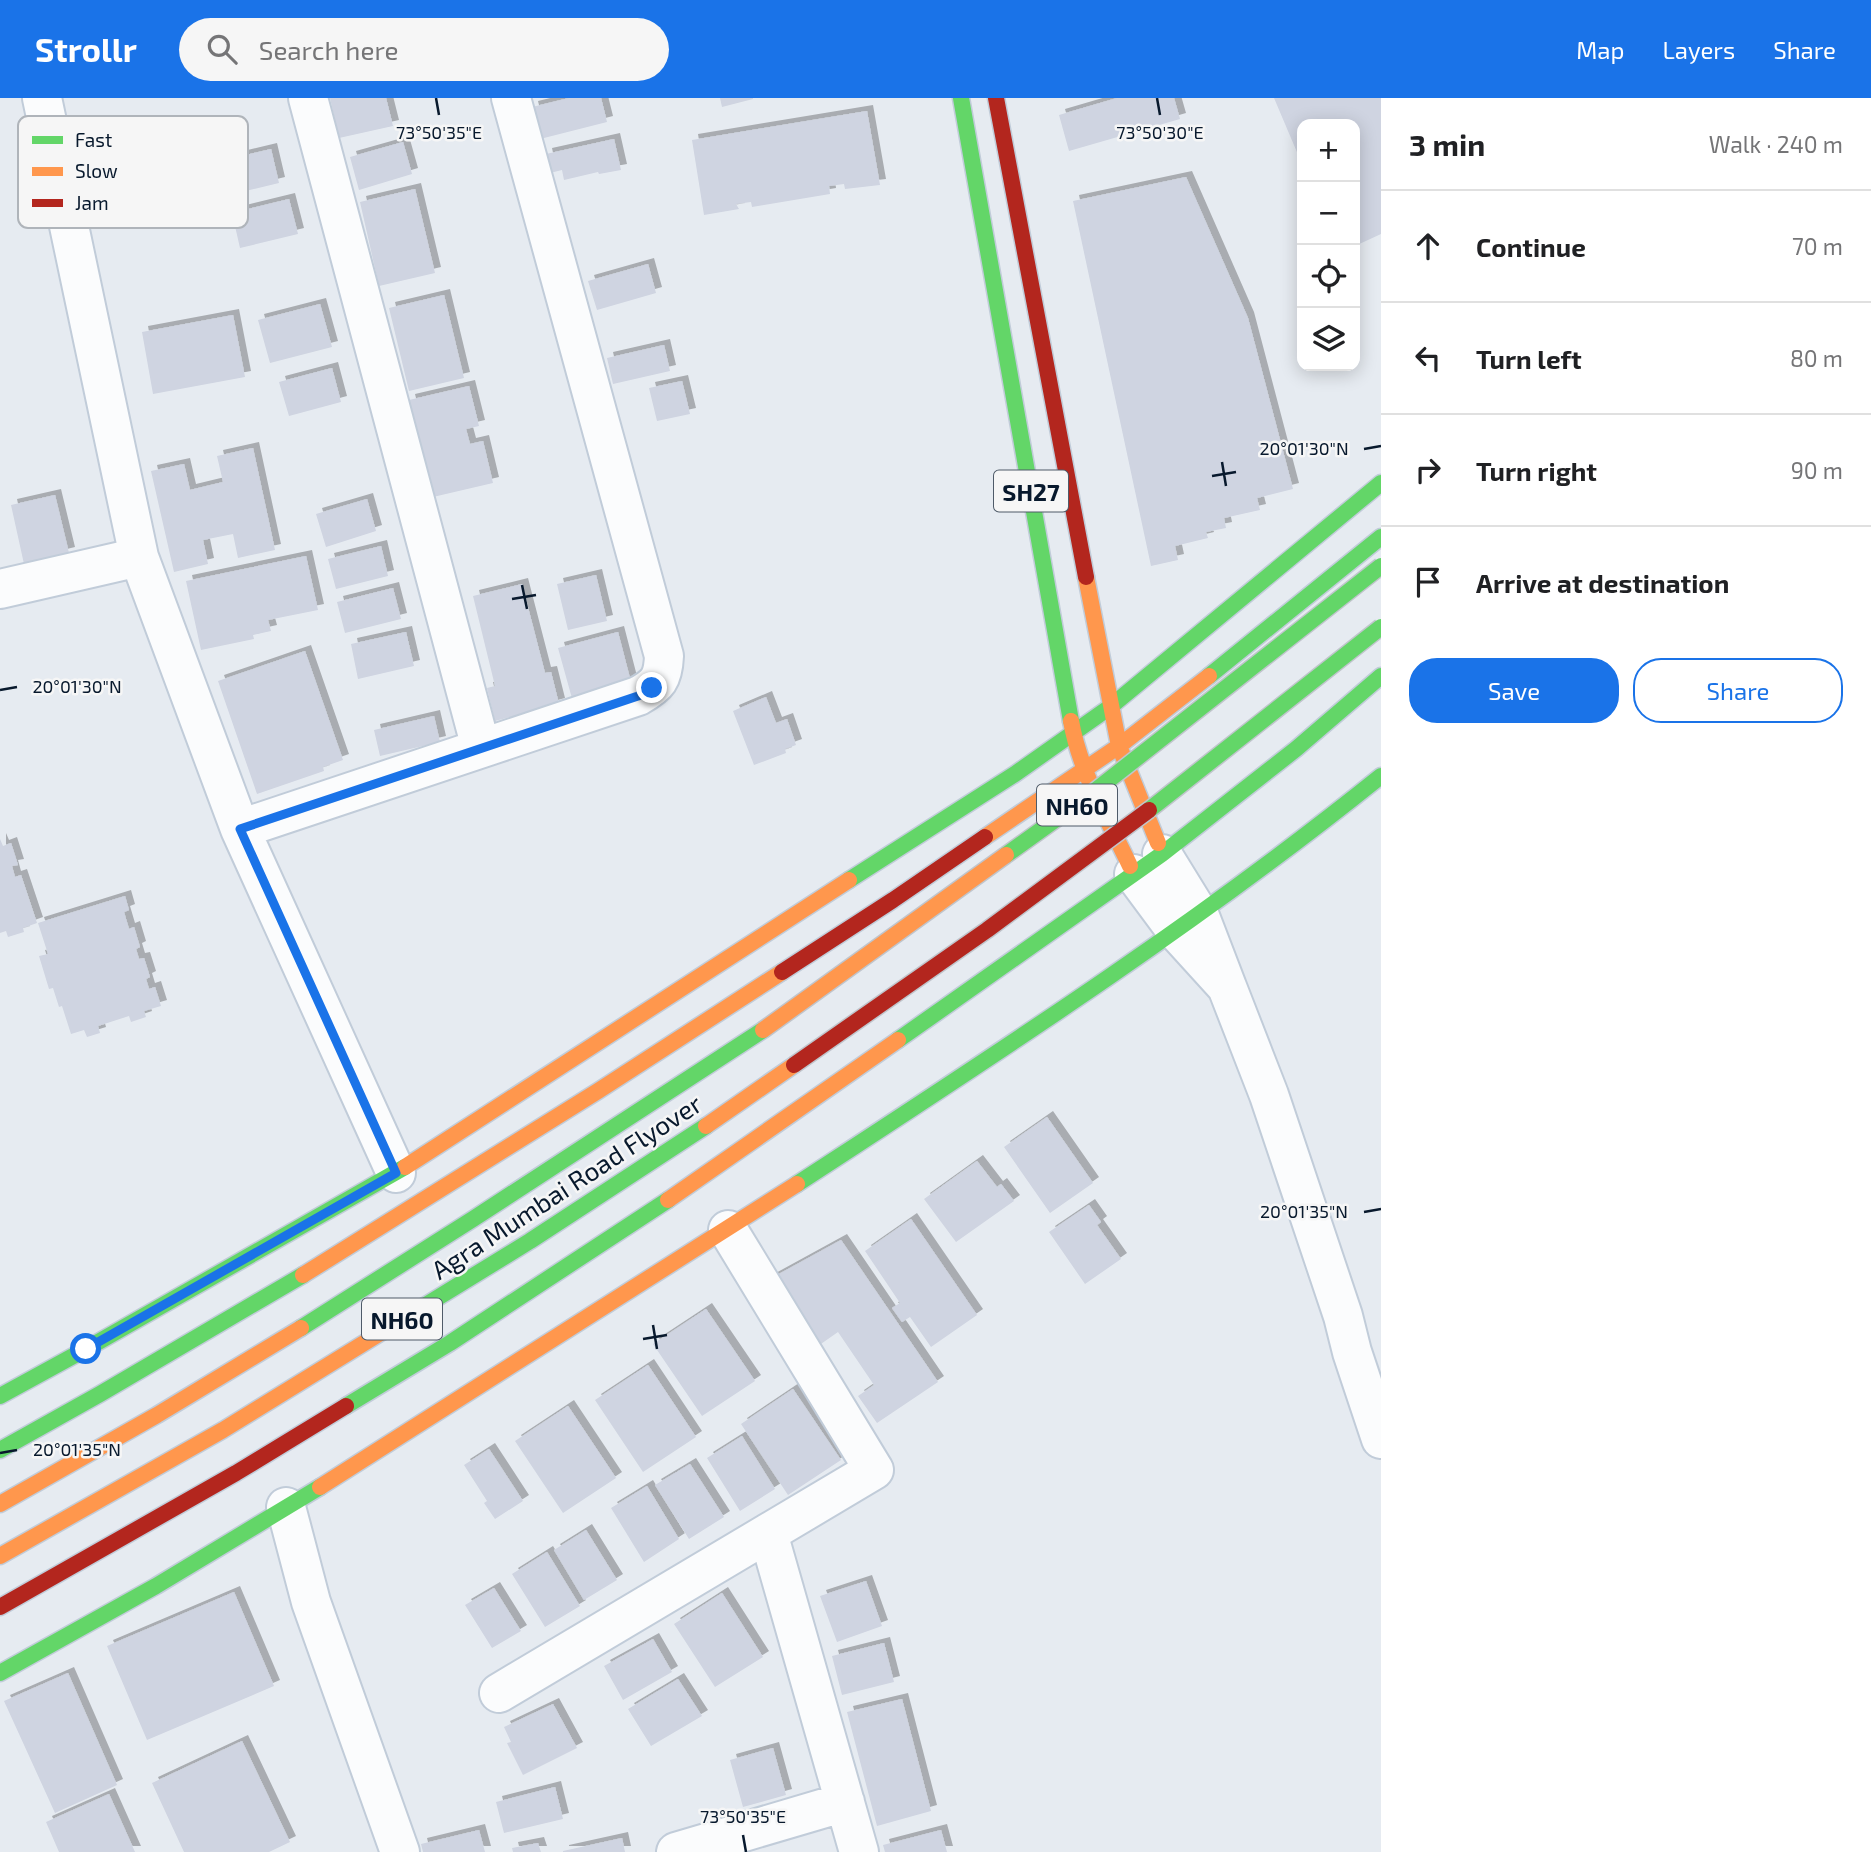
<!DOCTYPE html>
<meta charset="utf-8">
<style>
:root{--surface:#fff;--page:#f6f6f6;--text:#202124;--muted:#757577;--line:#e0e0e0;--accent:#1a73e8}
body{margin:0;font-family:"Exo 2",sans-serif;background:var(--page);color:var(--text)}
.controls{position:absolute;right:21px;top:21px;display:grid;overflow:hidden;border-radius:14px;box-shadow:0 4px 18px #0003}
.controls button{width:63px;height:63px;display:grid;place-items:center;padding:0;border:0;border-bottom:2px solid var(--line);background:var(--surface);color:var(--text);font:35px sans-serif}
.stop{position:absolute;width:21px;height:21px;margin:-16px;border:5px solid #1a73e8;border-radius:50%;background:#fff}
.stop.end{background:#1a73e8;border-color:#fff;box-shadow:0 2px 7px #0008}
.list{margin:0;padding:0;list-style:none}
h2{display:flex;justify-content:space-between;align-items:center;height:91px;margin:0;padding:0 28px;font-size:30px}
h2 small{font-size:23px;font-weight:400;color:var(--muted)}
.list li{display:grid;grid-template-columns:46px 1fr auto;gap:21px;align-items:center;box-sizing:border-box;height:112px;padding:0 28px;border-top:2px solid var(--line)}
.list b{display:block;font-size:26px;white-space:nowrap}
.list em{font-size:23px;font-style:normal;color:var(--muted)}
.actions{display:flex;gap:14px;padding:21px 28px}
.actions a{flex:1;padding:16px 0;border:2px solid var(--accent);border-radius:28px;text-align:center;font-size:24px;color:var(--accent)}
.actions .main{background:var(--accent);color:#fff}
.icon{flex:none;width:38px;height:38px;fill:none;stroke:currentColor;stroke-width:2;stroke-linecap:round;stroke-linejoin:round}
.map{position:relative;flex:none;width:1381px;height:1754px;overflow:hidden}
header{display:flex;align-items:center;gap:42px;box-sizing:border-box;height:98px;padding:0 35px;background:var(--accent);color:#fff}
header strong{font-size:33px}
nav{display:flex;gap:38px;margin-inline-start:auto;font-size:24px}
.search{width:490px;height:63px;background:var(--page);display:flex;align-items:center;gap:18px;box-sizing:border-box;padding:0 24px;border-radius:38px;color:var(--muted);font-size:26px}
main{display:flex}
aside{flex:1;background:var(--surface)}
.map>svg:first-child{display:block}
.building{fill:#cfd4e1;filter:url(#shadow)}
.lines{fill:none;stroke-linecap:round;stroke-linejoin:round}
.street-casing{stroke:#c1ccd9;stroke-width:42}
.fast-casing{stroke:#c1ccd9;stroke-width:19}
.slow-casing{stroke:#c1ccd9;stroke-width:19}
.jam-casing{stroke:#c1ccd9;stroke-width:19}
.street{stroke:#fbfcfd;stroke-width:38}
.fast{stroke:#63d668;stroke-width:16}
.slow{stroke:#ff974d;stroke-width:16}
.jam{stroke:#b3261e;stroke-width:16}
.fast-bridge-casing{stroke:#c0c5cc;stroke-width:19;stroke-linecap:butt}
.slow-bridge-casing{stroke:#c0c5cc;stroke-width:19;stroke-linecap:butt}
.jam-bridge-casing{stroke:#c0c5cc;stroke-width:19;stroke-linecap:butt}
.fast-bridge{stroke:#63d668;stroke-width:16}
.slow-bridge{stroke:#ff974d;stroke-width:16}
.jam-bridge{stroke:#b3261e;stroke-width:16}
.route{stroke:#1a73e8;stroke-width:9}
.ticks{fill:none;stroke:#08192d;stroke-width:2.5}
.labels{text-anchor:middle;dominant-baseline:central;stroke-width:5;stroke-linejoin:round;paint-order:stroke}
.shield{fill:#f6f6f6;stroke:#4f5b69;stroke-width:2}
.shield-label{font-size:24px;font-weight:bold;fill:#08192d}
.street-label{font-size:26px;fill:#08192d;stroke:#f6f6f6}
.key{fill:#f6f6f6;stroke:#afb4ba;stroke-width:2}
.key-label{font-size:19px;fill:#08192d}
.ticks-label{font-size:18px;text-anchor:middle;fill:#08192d;stroke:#f6f6f6;stroke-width:5;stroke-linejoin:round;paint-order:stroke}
</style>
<header>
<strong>Strollr</strong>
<div class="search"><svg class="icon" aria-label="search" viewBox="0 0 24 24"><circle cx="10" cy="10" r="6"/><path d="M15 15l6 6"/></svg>Search here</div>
<nav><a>Map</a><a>Layers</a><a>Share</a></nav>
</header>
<main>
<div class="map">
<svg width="1381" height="1754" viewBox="0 0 1381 1754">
<defs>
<filter id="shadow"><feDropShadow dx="6" dy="-6" stdDeviation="0" flood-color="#0004"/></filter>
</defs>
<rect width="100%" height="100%" fill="#e6ebf1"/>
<!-- building -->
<path class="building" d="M330,0H386L393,28L339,40Z
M569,0H601L607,24L540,41L532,9Z
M720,0H753V1L722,9Z
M1117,0H1174L1180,21L1069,53L1059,17Z
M1274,0H1381V136L1355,148V26H1302V66Z
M867,13L880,87L845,91L844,86L829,88L830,96L752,109L751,104L736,106L739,111L704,117L692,42Z
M614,41L621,72L599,76L598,74L564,82L562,72L550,75L546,56Z
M403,44L412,76L359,92L350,59Z
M271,51L279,85L225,98L217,64Z
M1186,79L1248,220L1293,391L1257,400L1260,412L1224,420L1226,430L1206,434L1208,440L1175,448L1178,462L1151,468L1073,103Z
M415,91L435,175L379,188L360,104Z
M289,101L298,136L240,150L232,115Z
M648,166L656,195L597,212L588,183Z
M444,197L464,280L409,293L389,210Z
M320,206L332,249L270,265L258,222Z
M233,217L245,279L153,296L142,234Z
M664,247L670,273L613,286L607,260Z
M332,270L341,304L289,318L279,284Z
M682,283L690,316L657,323L649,290Z
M469,288L479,328L466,331L470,346L483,343L493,385L433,399L409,302Z
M253,350L275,452L238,460L233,436L203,442L208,466L174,474L151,373L184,366L190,392L223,384L217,358Z
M55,397L69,455L24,466L11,407Z
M367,401L376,433L326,449L316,416Z
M381,448L388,478L336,491L328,461Z
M306,458L318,512L268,522L271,533L253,537L254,541L201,552L186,483Z
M596,477L607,523L568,532L557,486Z
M522,486L545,575L551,574L559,606L495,623L487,590L495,588L473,498Z
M393,490L401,521L345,535L337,504Z
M406,534L414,568L358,581L351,546Z
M618,534L632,588L573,604L558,550Z
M305,553L343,662L323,669L324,673L257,696L218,583Z
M766,599L776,625L787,621L796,647L785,651L786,655L754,667L733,613Z
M434,618L440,644L380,658L374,632Z
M0,741L3,748L11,745L18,767L12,768L15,779L21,777L37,825L23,830L24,834L8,839L6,833L0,835Z
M125,798L129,812L124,814L129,831L134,829L140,849L136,851L139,861L144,860L150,879L146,881L149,891L155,889L161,908L144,913L146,919L131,924L129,918L98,928L100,935L87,939L84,932L71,936L62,908L59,909L53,890L49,891L39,858L48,856L38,825Z
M1047,1019L1093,1085L1050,1115L1004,1049Z
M977,1063L997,1089L1001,1086L1014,1103L956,1144L924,1101Z
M1089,1107L1101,1124L1097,1127L1121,1161L1085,1186L1049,1134Z
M911,1121L977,1217L931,1249L910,1219L902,1224L892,1210L900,1205L865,1153Z
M841,1142L938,1284L877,1325L858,1298L874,1287L838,1234L818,1248L757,1188Z
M706,1211L755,1283L702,1318L653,1246Z
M648,1267L696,1339L643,1374L595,1302Z
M793,1291L841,1362L788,1397L741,1326Z
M568,1308L616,1380L563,1415L515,1343Z
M742,1338L775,1391L740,1413L707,1360Z
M489,1351L523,1403L495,1421L484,1405L487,1403L464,1367Z
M690,1366L724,1419L689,1441L655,1387Z
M647,1388L679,1441L644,1464L611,1410Z
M586,1432L617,1482L584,1502L554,1452Z
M547,1454L580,1508L545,1529L512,1476Z
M866,1483L882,1528L837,1544L820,1498Z
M494,1490L521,1533L492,1550L465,1507Z
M234,1494L274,1588L147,1642L107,1548Z
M722,1495L763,1559L715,1589L674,1526Z
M653,1541L672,1574L623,1602L604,1568Z
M884,1545L894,1584L842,1597L832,1558Z
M68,1575L117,1687L55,1715L4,1603Z
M678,1581L702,1618L651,1648L628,1611Z
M902,1601L931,1713L877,1728L847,1614Z
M553,1606L577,1650L523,1677L507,1645L511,1644L504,1629Z
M242,1643L290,1744L269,1754H184L152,1685Z
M773,1650L786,1697L743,1709L730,1662Z
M555,1689L563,1721L504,1735L496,1704Z
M109,1696L135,1754H59L46,1724Z
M479,1732L485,1754H423L421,1746Z
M941,1732L947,1754H885L883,1747Z
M622,1740L625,1754H563V1753Z
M538,1745L541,1754H513L512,1750Z"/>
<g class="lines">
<!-- street casing -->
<g class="street-casing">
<path id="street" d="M42,0L139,459L240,731L396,1075
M308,0L481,650
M0,491L139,459
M240,731L638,598C658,587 663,581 664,558L511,0
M1134,776L1177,834L1227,889L1199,816L1162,756
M1227,889L1269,997L1343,1218L1352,1254L1381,1341
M286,1409L311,1504L400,1754
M768,1435L859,1754
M499,1595L874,1372L728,1132
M676,1754L845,1704"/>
</g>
<!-- fast casing -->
<g class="fast-casing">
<path id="fast" d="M961,0L1071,623
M1209,578L1381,439
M849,782L1015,676L1110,609L1381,385
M898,942L1162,756L1296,651L1381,578
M797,1086C996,956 1196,827 1381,678
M395,1226L530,1143L706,1028
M301,1230L473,1121L763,932
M0,1298L86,1251L405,1069
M346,1308L450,1245L668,1102
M0,1352L100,1296L303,1177
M0,1575L156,1488L320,1389"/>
</g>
<!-- slow casing -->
<g class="slow-casing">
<path id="slow" d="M1086,479L1119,648L1158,745
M1071,623C1080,674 1108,722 1130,768
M985,739L1119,648L1209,578
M706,1028L794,967
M405,1069L849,782
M668,1102L898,942
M303,1177L598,993L782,874
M320,1389L797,1086
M0,1406L157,1317L301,1230
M0,1458L223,1332L395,1226"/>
</g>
<!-- jam casing -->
<g class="jam-casing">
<path id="jam" d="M996,0L1086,479
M782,874L893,802L985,739
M0,1509L236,1375L346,1308"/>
</g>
<!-- street -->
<use href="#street" class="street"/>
<!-- fast -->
<use href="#fast" class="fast"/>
<!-- slow -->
<use href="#slow" class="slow"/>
<!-- jam -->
<use href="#jam" class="jam"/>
<!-- fast-bridge casing -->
<g class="fast-bridge-casing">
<path id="fast-bridge" d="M1149,712L1381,529
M1006,757L1091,696L1381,468"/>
</g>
<!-- slow-bridge casing -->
<g class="slow-bridge-casing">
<path id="slow-bridge" d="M763,932L1006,757"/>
</g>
<!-- jam-bridge casing -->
<g class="jam-bridge-casing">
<path id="jam-bridge" d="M794,967L987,832L1149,712"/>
</g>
<!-- fast-bridge -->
<use href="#fast-bridge" class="fast-bridge"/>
<!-- slow-bridge -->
<use href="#slow-bridge" class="slow-bridge"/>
<!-- jam-bridge -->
<use href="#jam-bridge" class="jam-bridge"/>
</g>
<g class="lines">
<!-- route -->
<path class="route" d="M86,1251L396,1075L240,731L638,598L652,590"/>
</g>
<!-- ticks -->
<path class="ticks" d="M436,0L439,17M1157,0L1160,17M1364,351L1381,348M1222,364L1226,388M1212,378L1236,374M522,487L527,511M512,501L536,497M0,592L17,589M1364,1114L1381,1111M653,1227L657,1251M643,1241L667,1237M0,1355L17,1352M743,1737L746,1754"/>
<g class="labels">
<!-- shield labels -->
<g class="shield">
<rect x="994" y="372.5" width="74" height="41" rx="5"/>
<rect x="1037" y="686.5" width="80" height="41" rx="5"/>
<rect x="362" y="1200.5" width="80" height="41" rx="5"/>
</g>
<g class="shield-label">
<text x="1031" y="393">SH27</text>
<text x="1077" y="707">NH60</text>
<text x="402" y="1221">NH60</text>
</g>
<!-- street labels -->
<g class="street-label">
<text transform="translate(566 1088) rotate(-33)">Agra Mumbai Road Flyover</text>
</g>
</g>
<!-- legend -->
<rect x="18" y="18" width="230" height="112" rx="10" class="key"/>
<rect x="32" y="38" width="31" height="8" fill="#63d668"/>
<rect x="32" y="69" width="31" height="9" fill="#ff974d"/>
<rect x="32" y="101" width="31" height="8" fill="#b3261e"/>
<g class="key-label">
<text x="75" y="49">Fast</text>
<text x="75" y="80">Slow</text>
<text x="75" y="112">Jam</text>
</g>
<g class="ticks-label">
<text x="439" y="41">73°50'35"E</text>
<text x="1160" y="41">73°50'30"E</text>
<text x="1304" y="357">20°01'30"N</text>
<text x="77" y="595">20°01'30"N</text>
<text x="1304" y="1120">20°01'35"N</text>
<text x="77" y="1358">20°01'35"N</text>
<text x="743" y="1725">73°50'35"E</text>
</g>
</svg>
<div class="controls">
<button>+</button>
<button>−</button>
<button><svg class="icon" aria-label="locate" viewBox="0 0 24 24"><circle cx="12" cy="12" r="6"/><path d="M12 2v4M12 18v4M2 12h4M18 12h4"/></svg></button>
<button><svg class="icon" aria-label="layers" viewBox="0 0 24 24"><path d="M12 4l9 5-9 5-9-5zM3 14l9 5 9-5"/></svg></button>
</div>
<div class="stop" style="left:86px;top:1251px"></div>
<div class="stop end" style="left:652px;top:590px"></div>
</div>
<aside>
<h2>3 min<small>Walk · 240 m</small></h2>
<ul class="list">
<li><svg class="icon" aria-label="ahead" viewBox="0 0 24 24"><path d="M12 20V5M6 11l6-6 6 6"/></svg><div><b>Continue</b></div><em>70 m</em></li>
<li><svg class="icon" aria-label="left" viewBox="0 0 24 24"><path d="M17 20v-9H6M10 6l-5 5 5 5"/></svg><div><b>Turn left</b></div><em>80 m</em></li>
<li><svg class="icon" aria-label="right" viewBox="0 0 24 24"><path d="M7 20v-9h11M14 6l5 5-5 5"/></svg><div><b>Turn right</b></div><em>90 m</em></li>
<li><svg class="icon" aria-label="arrive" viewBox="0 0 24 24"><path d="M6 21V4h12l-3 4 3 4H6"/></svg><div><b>Arrive at destination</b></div></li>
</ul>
<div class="actions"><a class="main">Save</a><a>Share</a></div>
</aside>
</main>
